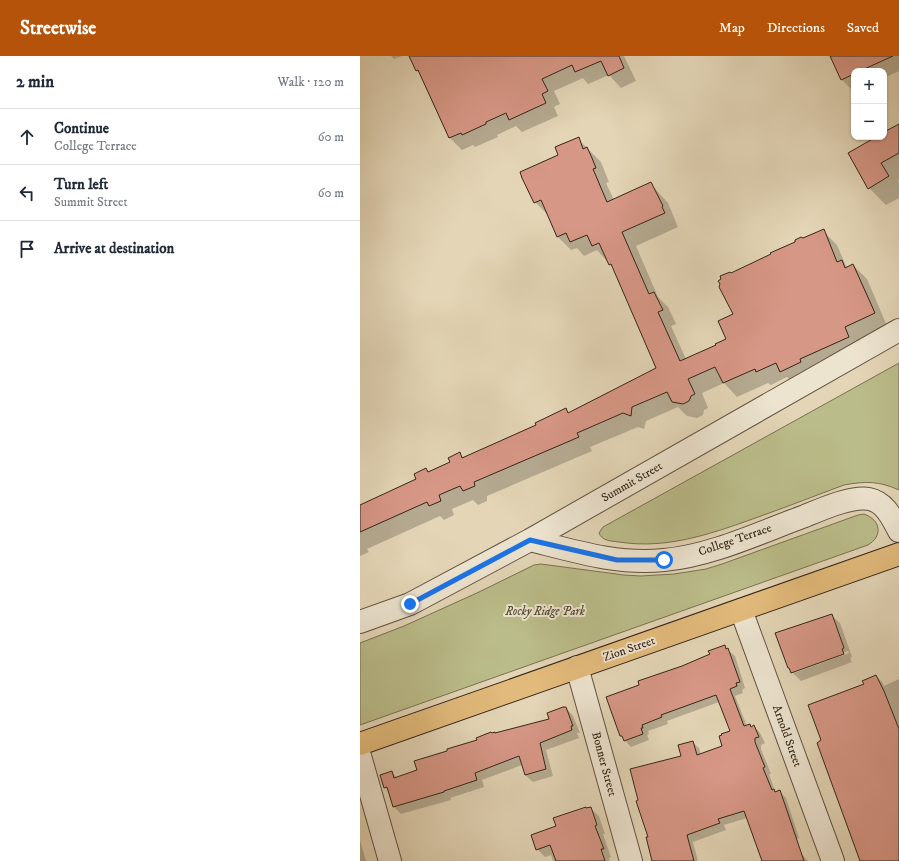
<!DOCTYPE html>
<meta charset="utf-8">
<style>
:root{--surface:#fff;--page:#f2f2f3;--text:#1f2937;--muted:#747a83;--line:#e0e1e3;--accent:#b45309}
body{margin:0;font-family:"IM FELL DW Pica",serif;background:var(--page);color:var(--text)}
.controls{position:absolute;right:12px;top:12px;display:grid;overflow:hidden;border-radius:8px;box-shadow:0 1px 3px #0004}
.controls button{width:36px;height:36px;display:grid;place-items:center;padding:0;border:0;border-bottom:1px solid var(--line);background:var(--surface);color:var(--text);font:20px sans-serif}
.stop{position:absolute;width:12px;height:12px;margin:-9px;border:3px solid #1a73e8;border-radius:50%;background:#fff}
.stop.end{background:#1a73e8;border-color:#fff;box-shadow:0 1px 4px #0008}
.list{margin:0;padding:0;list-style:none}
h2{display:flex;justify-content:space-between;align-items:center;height:52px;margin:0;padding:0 16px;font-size:17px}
h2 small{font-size:13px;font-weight:400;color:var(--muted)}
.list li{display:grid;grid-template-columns:26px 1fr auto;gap:12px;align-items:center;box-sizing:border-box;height:56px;padding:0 16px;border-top:1px solid var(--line)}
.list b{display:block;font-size:15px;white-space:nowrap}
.list p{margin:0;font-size:13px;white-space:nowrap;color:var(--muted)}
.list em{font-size:13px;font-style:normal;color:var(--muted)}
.icon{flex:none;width:22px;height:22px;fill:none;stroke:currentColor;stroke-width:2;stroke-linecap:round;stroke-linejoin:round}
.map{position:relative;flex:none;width:539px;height:805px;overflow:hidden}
header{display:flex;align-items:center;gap:24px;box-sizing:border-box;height:56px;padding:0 20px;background:var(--accent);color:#fff}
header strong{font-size:19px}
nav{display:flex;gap:22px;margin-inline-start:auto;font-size:14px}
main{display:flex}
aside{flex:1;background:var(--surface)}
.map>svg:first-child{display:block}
.green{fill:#babc89;stroke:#787151}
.shadow{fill:#0003;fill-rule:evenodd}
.building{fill:#d79786;stroke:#352619}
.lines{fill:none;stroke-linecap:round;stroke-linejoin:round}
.minor-casing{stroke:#605240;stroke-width:24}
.major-casing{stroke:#352619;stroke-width:24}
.minor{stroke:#ede4d0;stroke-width:22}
.major{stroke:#e2ba7b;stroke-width:22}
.route{stroke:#1a73e8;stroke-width:5}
.labels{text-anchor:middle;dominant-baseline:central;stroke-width:4;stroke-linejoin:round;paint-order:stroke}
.street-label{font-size:12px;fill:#352619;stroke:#ede4d0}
.park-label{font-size:12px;font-style:italic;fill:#564c35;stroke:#ede4d0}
</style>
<header>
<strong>Streetwise</strong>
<nav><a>Map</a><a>Directions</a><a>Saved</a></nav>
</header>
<main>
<aside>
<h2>2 min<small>Walk · 120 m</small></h2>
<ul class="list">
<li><svg class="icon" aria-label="ahead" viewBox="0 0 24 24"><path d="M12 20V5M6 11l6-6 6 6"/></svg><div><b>Continue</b><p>College Terrace</p></div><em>60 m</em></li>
<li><svg class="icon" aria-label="left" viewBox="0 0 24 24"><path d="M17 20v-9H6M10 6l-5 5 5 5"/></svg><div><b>Turn left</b><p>Summit Street</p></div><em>60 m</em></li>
<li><svg class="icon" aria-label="arrive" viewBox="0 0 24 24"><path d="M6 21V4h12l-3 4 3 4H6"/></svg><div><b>Arrive at destination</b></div></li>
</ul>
</aside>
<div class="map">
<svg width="539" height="805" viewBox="0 0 539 805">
<rect width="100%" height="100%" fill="#e3d5b6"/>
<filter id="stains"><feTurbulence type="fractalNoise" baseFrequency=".005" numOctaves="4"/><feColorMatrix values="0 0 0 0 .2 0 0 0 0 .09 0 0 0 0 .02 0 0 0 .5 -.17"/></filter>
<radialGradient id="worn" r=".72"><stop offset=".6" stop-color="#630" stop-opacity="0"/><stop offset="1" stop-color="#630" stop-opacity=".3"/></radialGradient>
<!-- green -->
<path class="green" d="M539,307V434C519,425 506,425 484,429C457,439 429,450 401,460C356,476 309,494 259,486C251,485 242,485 239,477L243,471Z
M504,458C521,464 523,480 508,489L0,669V587L44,570L119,536L174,509L181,508L264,519L281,520L314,518L346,513L362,508L498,459Z"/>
<!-- shadow -->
<path class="shadow" d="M31,0H42L34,3Z
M50,0H264L276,25L261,32L249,19L228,28L223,22L194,35L200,48L194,51L198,60L162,76L156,70L137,79L138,81L115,91L113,89L102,94L90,82L61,18L57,14Z
M471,0H539V15L524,22V15H494V36L481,23Z
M539,69V124L538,125L539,127V142L526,149L509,132L518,81H524V78Z
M218,83L241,106L249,126L246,127L254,144L290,127L308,147L318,171L276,190L298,241L308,251L316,268L311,270L326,303L357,289L367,283L375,259L371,218L463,175L477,189L486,210L488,211L493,209L507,223L528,272L435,329L427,321L411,329L408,327L377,341L364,327L342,337L348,352L344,354L343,359L337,362L327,360L318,351L286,365L284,373L278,371L230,391L232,395L127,440V445L118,449L113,444L92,453L94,459L84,464L80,460L7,493L9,496L0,500V450L58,424L66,413L70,417L91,407L100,398L105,403L177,370L206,353L209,357L298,312L254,213L237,194L224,200L217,192L211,194L197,180L189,160L175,146L200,99Z
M471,559L480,567L492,601L490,602L492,606L441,625L432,616ZM488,595L489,597L434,617V615Z
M364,591L375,600L385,632L382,634L383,637L375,640L387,670L390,669L392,671L394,670L400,677L405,687L401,689V693L411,718H409L415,735H419L426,742L439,782L403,793L387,762L364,769L366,774L333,786L338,805H293L289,781L322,700L332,686L339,692L341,699L364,691L371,675L359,646L307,665L308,668L288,675L289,678L287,679L289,684L271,691L261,680L281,630L351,599Z
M516,620L522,626L524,630L539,623V805H503L462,685L505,629Z
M206,652L213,660L220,677H217L219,682L186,694L193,720L173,726L165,719L162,709L122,724L124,731L90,742L91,744L41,758L34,751L29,736L25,731L32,716L37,722L58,715L89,696L132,678L190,664Z
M230,752L239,760L245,778H243L251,801L249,802L250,805H193L191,799L185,801L177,793L197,771Z
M0,784L6,805H0Z
M440,796L448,805H413Z"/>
<!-- building -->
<path class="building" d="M49,0H259L264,12L248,20L241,5L215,16L212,9L182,23L188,35L182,38L186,47L149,64L146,57L126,66V68L102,79L101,77L89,82L58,14L56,15Z
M470,0H533L500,15H494V18L481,24Z
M539,68V97L521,107L529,120L508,133L488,97L516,81H524V76Z
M219,81L223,93L227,91L232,102L236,112L233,113L247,146L291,126L303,150L302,151L305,157L262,176L289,238L294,236L303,254L298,256L320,305L356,289L355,288L366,283L358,265L373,258L359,231L360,228L358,225L361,223L360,220L370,216L371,217L411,198L410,197L435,186V184L441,181L443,182L464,173L477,206L482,204L485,212L493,208L515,257L485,271L489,281L440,303L441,306L420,316L416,307L396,316L395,313L363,327L355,311L328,323L335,338L331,340L329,345L323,348L312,346L307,336L272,351L271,360L263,357L217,377L219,381L114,426L115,430L103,435L100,430L79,439L81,445L69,450L67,446L0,476V449L56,423L54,418L66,412L68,416L90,406L88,402L100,396L102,402L176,369L175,367L206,352L208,357L296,312L251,208L249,209L239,187L232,190L227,179L210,186L206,177L197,181L181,144L174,147L162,122L160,116L198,99L195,91Z
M472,558L484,592L482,593L484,598L431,617L429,612H428L415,577Z
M365,589L366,593L368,592L380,626L376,627L377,630L370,633L384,670L390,668L391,671L394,669L399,681L395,682V686L405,711L403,712L412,734L414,733L415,736L420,734L444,805H402L384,755L358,763L360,767L327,779L334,805H292L286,781H288L276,745L278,744L270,713L321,700L318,689L333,685L337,699L362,690L359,680L362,679L361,678L370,675L356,639L301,659L302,661L282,669L283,672H281L283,678L264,685L262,680H260L246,641L279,629L278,625L322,610L350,598L348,595Z
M516,619L524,635L539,673V805H500L457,687L461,684L448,649L504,628L502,625Z
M203,651H206L213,670H211L212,674L180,687L186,713L165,719L159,700L115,717L117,724L84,735V736L33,751L27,731L24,732L20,719L32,715L34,722L57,714L54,705L87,695V693L117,684L116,682L131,676L132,677L135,676V677L189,663L187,657Z
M226,751V752L231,751L237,769L235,770L244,793H241L245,805H196L190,789L176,794L171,779L196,770L193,762Z"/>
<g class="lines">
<!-- minor casing -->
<g class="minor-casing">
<path id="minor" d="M170,484C214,495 258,509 304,504C351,500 401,476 445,460C462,453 491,440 509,443C525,446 532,462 539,475
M381,554L473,805
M0,566L50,548L170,484L539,274
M217,611L271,805
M0,700L30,805"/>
</g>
<!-- major casing -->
<g class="major-casing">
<path id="major" d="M0,688L539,498"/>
</g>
<!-- minor -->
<use href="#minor" class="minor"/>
<!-- major -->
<use href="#major" class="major"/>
</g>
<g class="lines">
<!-- route -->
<path class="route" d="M50,548L170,484L257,504H304"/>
</g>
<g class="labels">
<!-- street labels -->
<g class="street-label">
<text transform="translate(272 426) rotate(-30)">Summit Street</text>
<text transform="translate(375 484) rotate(-19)">College Terrace</text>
<text transform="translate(269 593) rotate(-19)">Zion Street</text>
<text transform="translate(427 680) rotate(70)">Arnold Street</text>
<text transform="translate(244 708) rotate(75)">Bonner Street</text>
</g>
<!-- park labels -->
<g class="park-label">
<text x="185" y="555">Rocky Ridge Park</text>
</g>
</g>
<rect width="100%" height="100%" filter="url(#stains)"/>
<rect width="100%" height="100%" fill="url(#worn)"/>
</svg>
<div class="controls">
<button>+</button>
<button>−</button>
</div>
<div class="stop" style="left:304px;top:504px"></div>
<div class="stop end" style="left:50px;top:548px"></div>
</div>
</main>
